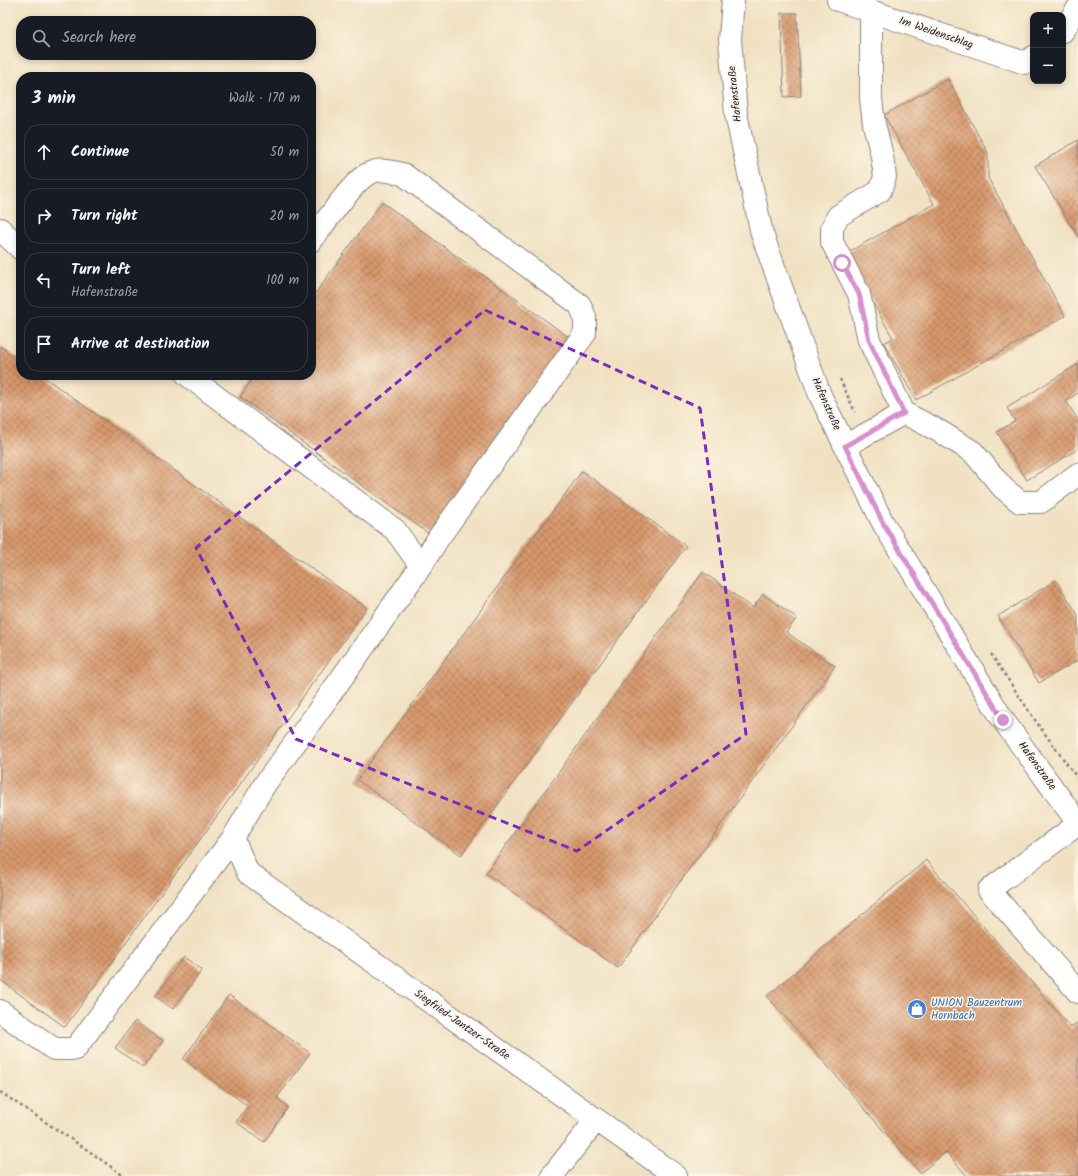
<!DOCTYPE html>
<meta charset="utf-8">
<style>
:root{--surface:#171b24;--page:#242831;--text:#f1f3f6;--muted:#9ea1a6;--line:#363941}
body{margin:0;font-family:Kalam,sans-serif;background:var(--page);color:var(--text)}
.controls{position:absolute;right:12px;top:12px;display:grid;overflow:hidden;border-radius:8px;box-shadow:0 2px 6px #0003}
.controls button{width:36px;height:36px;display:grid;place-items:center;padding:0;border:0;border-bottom:1px solid var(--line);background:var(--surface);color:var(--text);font:20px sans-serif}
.stop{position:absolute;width:12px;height:12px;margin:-9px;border:3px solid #d690ce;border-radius:50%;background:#fff}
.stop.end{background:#d690ce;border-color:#fff;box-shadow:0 1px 4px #0008}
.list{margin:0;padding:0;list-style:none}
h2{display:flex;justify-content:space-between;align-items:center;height:52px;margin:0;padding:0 16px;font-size:17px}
h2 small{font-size:13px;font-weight:400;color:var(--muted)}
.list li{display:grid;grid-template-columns:26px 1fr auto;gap:12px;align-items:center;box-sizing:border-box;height:56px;margin:0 8px 8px;padding:0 8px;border:1px solid var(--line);border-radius:16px}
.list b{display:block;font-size:15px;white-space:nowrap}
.list p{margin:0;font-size:13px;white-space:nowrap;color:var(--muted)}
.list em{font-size:13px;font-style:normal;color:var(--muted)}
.icon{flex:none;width:22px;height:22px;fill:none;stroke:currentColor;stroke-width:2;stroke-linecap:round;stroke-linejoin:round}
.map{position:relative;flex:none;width:1078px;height:1176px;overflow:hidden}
.search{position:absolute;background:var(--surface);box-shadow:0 2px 6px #0003;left:16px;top:16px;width:300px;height:44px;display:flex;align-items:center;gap:10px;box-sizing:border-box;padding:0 14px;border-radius:16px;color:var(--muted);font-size:15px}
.panel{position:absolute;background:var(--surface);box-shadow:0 2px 6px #0003;left:16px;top:72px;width:300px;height:308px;border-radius:16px}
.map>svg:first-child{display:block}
.building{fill:url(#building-cross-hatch)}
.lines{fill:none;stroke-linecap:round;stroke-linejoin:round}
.minor-casing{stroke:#8a827e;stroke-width:24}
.path{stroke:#8a827e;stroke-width:2.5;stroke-dasharray:3 3;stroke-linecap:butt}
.minor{stroke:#fff;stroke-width:22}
.route{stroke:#d690ce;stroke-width:5}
.marked{fill:none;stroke:#7b2cbf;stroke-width:3;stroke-dasharray:8 5;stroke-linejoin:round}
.labels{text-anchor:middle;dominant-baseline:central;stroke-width:3;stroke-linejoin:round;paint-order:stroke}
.street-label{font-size:11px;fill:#22223b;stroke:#fcf5e5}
.shop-label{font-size:11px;fill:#366cbe;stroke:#fcf5e5;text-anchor:start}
</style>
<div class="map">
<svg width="1078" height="1176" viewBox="0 0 1078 1176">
<defs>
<pattern id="building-cross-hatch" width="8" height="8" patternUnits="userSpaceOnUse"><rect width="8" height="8" fill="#d7986c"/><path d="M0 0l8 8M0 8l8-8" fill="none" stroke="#ae7c5a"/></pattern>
</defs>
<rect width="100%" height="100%" fill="#fcf5e5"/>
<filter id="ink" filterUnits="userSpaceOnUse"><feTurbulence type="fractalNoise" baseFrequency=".025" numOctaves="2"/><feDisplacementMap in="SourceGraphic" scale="8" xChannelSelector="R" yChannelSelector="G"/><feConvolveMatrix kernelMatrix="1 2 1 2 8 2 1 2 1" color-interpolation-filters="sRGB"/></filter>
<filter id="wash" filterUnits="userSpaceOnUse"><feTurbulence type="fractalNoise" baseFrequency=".012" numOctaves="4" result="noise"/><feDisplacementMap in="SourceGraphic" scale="16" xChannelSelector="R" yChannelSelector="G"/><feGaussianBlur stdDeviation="0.9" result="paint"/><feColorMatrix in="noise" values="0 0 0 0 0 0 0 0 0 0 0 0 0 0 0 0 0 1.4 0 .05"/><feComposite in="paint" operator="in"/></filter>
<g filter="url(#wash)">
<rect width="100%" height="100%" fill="#f1e1c2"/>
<g id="blocks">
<!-- building -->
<path class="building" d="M781,13H797L801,96L784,97Z
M948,79L988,153V178L1065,316L916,400L884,343L893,338L845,254L934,204L884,115Z
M1078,140V237L1035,166Z
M382,202L574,341L432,536L240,397L255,375H311V299Z
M0,346L21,361V375H41L367,608L65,1027L0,980Z
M1078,364V393L1066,401L1078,420V449L1027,480L997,432L1015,421L1007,408Z
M582,471L686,546L461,855L357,780Z
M703,572L753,608L763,594L797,618L786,632L835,666L618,968L486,873Z
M1056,580L1078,615V660L1039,683L998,616Z
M926,860L1071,1028L1078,1022V1176H967L946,1152L920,1173L767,996Z
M184,957L202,970L173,1009L155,996Z
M229,995L310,1053L277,1098L288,1107L264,1142L236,1122L248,1106L183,1059Z
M135,1021L163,1041L143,1068L115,1048Z"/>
</g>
</g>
<g filter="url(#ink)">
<use href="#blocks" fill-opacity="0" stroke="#8a827e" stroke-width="1"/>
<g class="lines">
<!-- minor casing -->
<g class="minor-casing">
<path id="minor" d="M733,0L730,40L736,114L762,234L820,395L883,523L1003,720L1078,823
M838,0L1025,63L1033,57
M1063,31L1078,8
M0,229L21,249
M311,241C323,226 354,179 370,173C381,168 392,172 403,174L580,305L585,317V333L439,537L421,566
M904,413L939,431L973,452L1003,488L1020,502H1041L1078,474
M845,446L904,413L869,340L859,294L832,242V228L838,216L880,191L885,177L882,156L874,124L871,99V11
M1078,824L989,890L1078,992
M233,838L248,873L676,1176
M0,1011L54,1049H75L233,838L265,784L314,717L421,566L395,530L187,375
M552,1176L596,1120"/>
</g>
<!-- path -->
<path class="path" d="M840,379L855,412
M991,654L1037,723L1078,779
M0,1092L86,1149L124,1176"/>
<!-- minor -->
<use href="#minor" class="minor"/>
</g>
</g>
<g class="lines" filter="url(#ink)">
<!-- route -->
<path class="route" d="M842,263L859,294L869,340L904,413L845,446L883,523L1003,720"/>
</g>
<!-- marked area -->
<path class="marked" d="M485,310L700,408L746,734L577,851L296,739L196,548Z"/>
<!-- icons -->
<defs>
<g id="shop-disc" transform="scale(1)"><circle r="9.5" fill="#3f7fe0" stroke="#fcf5e5"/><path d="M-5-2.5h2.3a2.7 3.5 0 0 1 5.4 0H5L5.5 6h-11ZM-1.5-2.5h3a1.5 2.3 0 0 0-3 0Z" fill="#fff"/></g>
</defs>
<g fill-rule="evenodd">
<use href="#shop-disc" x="917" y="1009"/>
</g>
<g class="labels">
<!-- street labels -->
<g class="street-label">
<text transform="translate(936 33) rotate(19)">Im Weidenschlag</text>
<text transform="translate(735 94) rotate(-96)">Hafenstraße</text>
<text transform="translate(826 404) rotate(66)">Hafenstraße</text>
<text transform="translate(1037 766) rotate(54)">Hafenstraße</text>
<text transform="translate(462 1025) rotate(35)">Siegfried-Jantzer-Straße</text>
</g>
<!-- shop labels -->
<g class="shop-label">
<text x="931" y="1003">UNION Bauzentrum<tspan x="931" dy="13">Hornbach</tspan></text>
</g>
</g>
</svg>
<div class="controls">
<button>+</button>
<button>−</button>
</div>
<div class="stop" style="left:842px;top:263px"></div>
<div class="stop end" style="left:1003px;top:720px"></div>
<div class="search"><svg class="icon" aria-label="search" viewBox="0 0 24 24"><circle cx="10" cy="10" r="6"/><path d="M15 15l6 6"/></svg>Search here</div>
<section class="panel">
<h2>3 min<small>Walk · 170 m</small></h2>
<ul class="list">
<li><svg class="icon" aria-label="ahead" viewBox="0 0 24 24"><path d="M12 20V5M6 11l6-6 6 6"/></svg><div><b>Continue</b></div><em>50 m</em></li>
<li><svg class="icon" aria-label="right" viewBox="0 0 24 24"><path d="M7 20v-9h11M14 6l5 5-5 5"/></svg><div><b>Turn right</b></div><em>20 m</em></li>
<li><svg class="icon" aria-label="left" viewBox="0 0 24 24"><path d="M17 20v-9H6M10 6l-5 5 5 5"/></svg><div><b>Turn left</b><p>Hafenstraße</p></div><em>100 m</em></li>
<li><svg class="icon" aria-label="arrive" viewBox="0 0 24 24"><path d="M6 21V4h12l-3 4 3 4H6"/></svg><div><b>Arrive at destination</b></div></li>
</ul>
</section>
</div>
